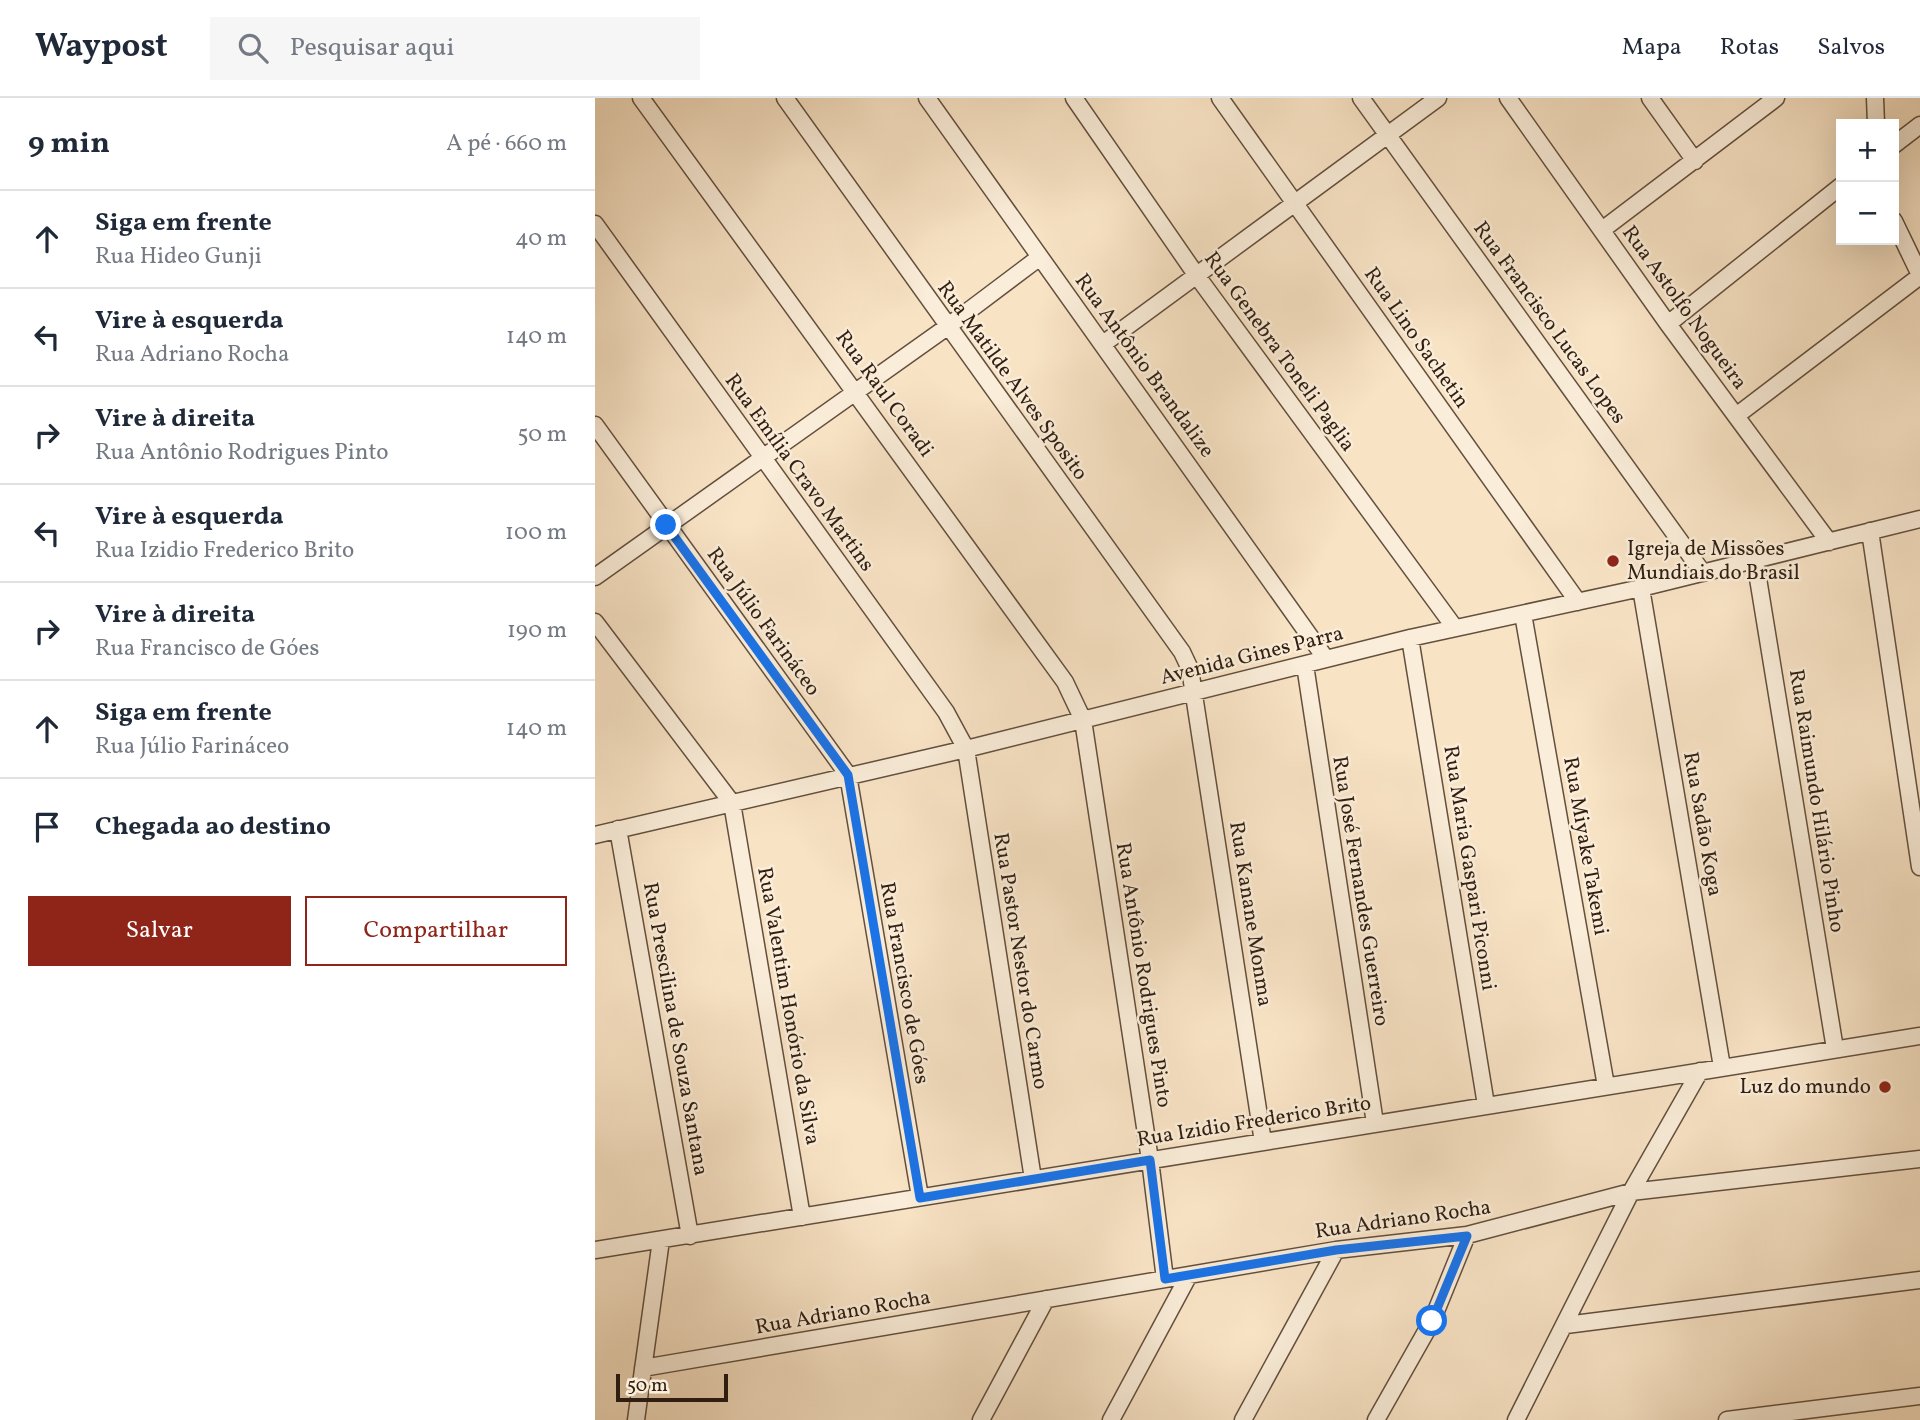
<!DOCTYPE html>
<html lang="pt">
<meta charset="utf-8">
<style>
:root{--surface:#fff;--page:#f6f6f7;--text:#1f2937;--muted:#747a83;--line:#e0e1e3;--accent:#8f2418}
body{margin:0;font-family:Vollkorn,serif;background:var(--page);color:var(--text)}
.controls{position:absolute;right:21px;top:21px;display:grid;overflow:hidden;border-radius:0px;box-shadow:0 7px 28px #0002}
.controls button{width:63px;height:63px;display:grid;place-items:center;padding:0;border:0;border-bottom:2px solid var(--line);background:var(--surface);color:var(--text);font:35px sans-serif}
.scale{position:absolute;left:21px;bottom:18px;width:112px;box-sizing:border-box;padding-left:7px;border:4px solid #311e11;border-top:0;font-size:19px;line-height:24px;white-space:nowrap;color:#311e11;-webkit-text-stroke:5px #faedd9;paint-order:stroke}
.stop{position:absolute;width:21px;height:21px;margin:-16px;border:5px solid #1a73e8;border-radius:50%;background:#fff}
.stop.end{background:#1a73e8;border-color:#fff;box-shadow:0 2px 7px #0008}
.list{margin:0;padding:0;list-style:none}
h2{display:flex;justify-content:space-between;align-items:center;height:91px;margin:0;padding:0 28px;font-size:30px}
h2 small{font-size:23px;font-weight:400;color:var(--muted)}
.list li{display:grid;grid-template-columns:46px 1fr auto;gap:21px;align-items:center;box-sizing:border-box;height:98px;padding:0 28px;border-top:2px solid var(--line)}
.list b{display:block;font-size:26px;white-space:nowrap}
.list p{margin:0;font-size:23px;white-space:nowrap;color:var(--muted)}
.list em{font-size:23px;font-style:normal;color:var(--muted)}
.actions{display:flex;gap:14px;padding:21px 28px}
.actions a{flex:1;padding:16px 0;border:2px solid var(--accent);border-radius:0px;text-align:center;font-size:24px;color:var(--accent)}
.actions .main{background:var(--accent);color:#fff}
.icon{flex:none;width:38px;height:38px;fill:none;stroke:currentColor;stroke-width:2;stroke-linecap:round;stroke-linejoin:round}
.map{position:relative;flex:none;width:1325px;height:1322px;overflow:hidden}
header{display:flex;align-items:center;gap:42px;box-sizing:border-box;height:98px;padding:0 35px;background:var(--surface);border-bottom:2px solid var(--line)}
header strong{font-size:33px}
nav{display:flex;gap:38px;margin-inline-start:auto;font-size:24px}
.search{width:490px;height:63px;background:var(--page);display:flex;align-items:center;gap:18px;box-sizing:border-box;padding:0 24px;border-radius:0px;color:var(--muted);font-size:26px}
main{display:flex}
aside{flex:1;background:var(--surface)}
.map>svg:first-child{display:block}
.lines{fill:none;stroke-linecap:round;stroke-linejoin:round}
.minor-casing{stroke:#634f3e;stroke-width:19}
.minor{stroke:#faedd9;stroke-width:16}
.route{stroke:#1a73e8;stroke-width:9}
.poi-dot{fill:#8f2418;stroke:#faedd9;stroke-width:2.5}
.labels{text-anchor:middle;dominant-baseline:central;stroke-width:5;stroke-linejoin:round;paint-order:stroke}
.street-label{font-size:21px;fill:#311e11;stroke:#faedd9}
.poi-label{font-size:21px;fill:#311e11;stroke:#faedd9;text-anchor:start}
</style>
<header>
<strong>Waypost</strong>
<div class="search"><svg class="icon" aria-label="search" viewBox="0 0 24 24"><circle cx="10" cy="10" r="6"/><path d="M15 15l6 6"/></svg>Pesquisar aqui</div>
<nav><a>Mapa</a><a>Rotas</a><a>Salvos</a></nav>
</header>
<main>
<aside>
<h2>9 min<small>A pé · 660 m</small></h2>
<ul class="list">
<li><svg class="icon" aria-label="ahead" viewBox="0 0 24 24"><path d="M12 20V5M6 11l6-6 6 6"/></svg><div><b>Siga em frente</b><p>Rua Hideo Gunji</p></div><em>40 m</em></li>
<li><svg class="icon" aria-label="left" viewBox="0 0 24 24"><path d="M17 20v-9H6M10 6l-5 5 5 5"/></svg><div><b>Vire à esquerda</b><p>Rua Adriano Rocha</p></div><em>140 m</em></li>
<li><svg class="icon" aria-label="right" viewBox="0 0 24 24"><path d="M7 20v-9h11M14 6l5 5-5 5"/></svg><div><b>Vire à direita</b><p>Rua Antônio Rodrigues Pinto</p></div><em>50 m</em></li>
<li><svg class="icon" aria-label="left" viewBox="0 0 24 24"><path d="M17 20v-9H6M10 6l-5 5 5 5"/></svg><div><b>Vire à esquerda</b><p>Rua Izidio Frederico Brito</p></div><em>100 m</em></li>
<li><svg class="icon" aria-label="right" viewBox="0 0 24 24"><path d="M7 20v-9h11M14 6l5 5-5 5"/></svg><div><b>Vire à direita</b><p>Rua Francisco de Góes</p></div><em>190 m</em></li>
<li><svg class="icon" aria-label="ahead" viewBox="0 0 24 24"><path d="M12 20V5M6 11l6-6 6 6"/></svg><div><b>Siga em frente</b><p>Rua Júlio Farináceo</p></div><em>140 m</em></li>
<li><svg class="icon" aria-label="arrive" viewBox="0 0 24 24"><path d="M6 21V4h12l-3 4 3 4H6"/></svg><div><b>Chegada ao destino</b></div></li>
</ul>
<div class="actions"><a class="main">Salvar</a><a>Compartilhar</a></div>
</aside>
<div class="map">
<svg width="1325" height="1322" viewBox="0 0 1325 1322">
<rect width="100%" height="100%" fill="#f8e3c5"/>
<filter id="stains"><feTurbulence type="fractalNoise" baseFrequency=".00286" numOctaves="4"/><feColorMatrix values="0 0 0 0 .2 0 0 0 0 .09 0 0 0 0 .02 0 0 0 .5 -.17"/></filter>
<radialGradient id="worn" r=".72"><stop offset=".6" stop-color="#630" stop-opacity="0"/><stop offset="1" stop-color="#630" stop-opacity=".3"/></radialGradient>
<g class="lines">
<!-- minor casing -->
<g class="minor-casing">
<path id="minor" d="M46,0L470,584L488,622L555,1062L570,1181
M190,0L587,554L595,571L668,1044
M332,0L731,561
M479,0L602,178L860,530
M625,0L983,504
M766,0L1108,475
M913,0L1073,226L1234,444
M1055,0L1100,63
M1280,0L1281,26
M1299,47L1325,27
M1299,123L1325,177
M0,126L351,614L371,651L438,1081
M1007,132L1181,0
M1073,226L1246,88
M508,246L843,0
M1141,318L1325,178
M0,327L253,677L325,1099
M1275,433L1325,769
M1160,462L1240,951
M0,479L352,229L445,159
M1046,490L1127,969
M928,516L1011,988
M0,524L137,705L207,1119
M815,540L891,1007
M710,567L780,1025
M23,731L95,1138
M0,737L371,651L815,540L1046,490L1325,421
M0,1152L1325,938
M971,1227L1325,1182
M48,1270L741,1152L872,1137L1036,1094L1325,1061
M41,1322L66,1142
M386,1322L451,1201
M516,1322L594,1177
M648,1322L741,1152
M781,1322L837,1223L872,1137
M921,1322L1036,1094L1105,973
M1132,1322L1325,1298"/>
</g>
<!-- minor -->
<use href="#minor" class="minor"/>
</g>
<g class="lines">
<!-- route -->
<path class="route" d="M71,427L253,677L325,1100L555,1062L570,1181L741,1152L872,1138L837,1223"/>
</g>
<!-- markers -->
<g class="poi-dot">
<circle cx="1018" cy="463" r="7"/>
<circle cx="1290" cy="989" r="7"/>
</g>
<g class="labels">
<!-- street labels -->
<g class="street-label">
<text transform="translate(1089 210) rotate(54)">Rua Astolfo Nogueira</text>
<text transform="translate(954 225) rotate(54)">Rua Francisco Lucas Lopes</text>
<text transform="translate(821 240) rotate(55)">Rua Lino Sachetin</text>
<text transform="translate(684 254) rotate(54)">Rua Genebra Toneli Paglia</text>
<text transform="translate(549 268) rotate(54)">Rua Antônio Brandalize</text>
<text transform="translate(417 283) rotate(54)">Rua Matilde Alves Sposito</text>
<text transform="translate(289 296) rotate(54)">Rua Raul Coradi</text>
<text transform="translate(204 375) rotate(54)">Rua Emília Cravo Martins</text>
<text transform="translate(168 524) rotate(54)">Rua Júlio Farináceo</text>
<text transform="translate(657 558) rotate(-14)">Avenida Gines Parra</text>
<text transform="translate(1221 703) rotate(81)">Rua Raimundo Hilário Pinho</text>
<text transform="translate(1107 726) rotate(80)">Rua Sadão Koga</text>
<text transform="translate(990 748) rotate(80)">Rua Miyake Takemi</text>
<text transform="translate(874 770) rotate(81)">Rua Maria Gaspari Piconni</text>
<text transform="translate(765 793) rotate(81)">Rua José Fernandes Guerreiro</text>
<text transform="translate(655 816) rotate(81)">Rua Kanane Monma</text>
<text transform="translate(425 863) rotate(81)">Rua Pastor Nestor do Carmo</text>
<text transform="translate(548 877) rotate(81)">Rua Antônio Rodrigues Pinto</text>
<text transform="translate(309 885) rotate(80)">Rua Francisco de Góes</text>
<text transform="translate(193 908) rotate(80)">Rua Valentim Honório da Silva</text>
<text transform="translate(80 931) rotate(80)">Rua Prescilina de Souza Santana</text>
<text transform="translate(659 1024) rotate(-9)">Rua Izidio Frederico Brito</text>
<text transform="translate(808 1122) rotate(-8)">Rua Adriano Rocha</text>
<text transform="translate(248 1215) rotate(-10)">Rua Adriano Rocha</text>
</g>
<!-- poi labels -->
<g class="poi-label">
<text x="1032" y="451">Igreja de Missões<tspan x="1032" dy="24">Mundiais do Brasil</tspan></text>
<text x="1276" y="989" text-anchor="end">Luz do mundo</text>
</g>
</g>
<rect width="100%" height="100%" filter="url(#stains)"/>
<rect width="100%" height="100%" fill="url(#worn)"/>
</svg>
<div class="controls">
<button>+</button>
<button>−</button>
</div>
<div class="scale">50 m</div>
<div class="stop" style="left:837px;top:1223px"></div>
<div class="stop end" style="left:71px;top:427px"></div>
</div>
</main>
